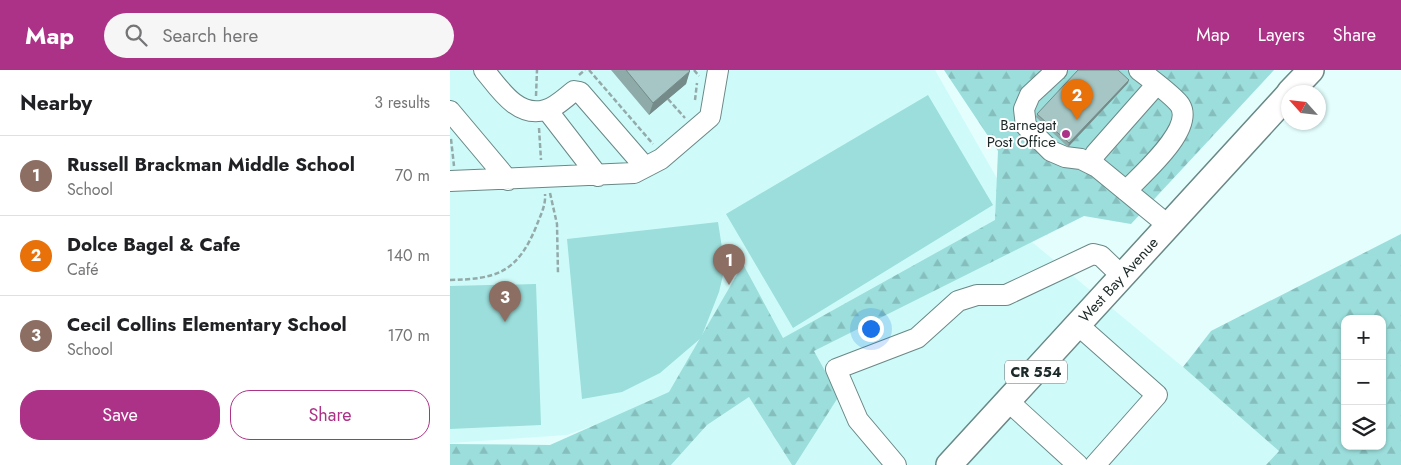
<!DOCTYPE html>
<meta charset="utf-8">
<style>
:root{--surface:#fff;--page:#f6f6f6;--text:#202124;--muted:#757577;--line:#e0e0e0;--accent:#ac3287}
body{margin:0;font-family:Jost,sans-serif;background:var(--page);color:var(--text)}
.controls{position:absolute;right:15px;bottom:15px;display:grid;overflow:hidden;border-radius:10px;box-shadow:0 1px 4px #0004}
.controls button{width:45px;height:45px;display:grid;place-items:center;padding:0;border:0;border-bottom:1px solid var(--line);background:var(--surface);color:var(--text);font:25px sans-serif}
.compass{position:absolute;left:831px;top:15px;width:45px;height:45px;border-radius:50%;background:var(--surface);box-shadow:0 1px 4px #0004;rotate:297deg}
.you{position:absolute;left:420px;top:258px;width:18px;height:18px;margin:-12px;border:4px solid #fff;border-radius:50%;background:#1a73e8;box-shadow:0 0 0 8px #1a73e833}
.badge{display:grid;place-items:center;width:32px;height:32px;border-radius:50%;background:var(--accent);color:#fff;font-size:16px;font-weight:700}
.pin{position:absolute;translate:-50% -41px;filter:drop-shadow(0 1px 2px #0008)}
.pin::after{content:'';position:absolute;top:26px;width:18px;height:15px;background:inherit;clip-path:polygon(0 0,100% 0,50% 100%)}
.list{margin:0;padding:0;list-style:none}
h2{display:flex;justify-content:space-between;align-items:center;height:65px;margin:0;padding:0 20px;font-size:21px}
h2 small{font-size:16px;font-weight:400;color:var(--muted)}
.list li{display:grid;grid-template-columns:32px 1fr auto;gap:15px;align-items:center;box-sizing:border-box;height:80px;padding:0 20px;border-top:1px solid var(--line)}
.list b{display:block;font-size:19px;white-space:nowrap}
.list p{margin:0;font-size:16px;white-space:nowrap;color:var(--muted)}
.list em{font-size:16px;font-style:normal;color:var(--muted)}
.actions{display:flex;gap:10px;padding:15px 20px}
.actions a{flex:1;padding:11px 0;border:1px solid var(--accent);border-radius:20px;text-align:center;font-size:18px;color:var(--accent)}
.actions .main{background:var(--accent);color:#fff}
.icon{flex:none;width:28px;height:28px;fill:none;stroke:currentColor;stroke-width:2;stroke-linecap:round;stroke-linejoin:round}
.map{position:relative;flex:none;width:951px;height:395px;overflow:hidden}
header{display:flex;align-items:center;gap:30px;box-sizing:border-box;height:70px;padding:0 25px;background:var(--accent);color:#fff}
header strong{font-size:24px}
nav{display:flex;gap:28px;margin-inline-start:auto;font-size:18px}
.search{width:350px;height:45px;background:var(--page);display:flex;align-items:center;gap:12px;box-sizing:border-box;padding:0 18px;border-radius:28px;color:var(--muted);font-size:19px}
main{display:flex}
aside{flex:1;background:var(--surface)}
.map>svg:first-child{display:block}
.built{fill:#cefbf9}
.forest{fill:url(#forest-firs);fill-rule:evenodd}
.pitch{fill:#9bdedb}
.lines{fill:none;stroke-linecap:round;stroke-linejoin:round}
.minor-casing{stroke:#698886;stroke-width:22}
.major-casing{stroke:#698886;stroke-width:28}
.path{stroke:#94aaa9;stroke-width:2.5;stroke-dasharray:5 2.5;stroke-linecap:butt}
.minor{stroke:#fff;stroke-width:20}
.major{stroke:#fff;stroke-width:25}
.wall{fill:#8eaaa9}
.shaded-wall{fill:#748b89}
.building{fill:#a5c6c4;stroke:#748b89}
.poi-dot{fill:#ac3287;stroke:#fff;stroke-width:2}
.labels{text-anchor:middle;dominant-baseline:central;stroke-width:4;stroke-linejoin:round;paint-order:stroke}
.shield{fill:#fff;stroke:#606968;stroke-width:1}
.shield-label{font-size:14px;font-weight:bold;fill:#1c2928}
.poi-label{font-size:15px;fill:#1c2928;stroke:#fff;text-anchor:end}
.street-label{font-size:15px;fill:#1c2928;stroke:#fff}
</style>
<header>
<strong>Map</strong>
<div class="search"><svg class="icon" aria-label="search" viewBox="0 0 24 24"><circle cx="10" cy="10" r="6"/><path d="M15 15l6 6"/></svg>Search here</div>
<nav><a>Map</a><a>Layers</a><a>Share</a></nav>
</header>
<main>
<aside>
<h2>Nearby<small>3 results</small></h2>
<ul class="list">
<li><span class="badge" style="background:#8d6e63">1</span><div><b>Russell Brackman Middle School</b><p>School</p></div><em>70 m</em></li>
<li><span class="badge" style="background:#e8710a">2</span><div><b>Dolce Bagel &amp; Cafe</b><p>Café</p></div><em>140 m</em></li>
<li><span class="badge" style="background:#8d6e63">3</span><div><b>Cecil Collins Elementary School</b><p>School</p></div><em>170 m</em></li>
</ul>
<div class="actions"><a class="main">Save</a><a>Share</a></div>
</aside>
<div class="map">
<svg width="951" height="395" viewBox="0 0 951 395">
<defs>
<pattern id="forest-firs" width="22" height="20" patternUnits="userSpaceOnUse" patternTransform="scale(1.25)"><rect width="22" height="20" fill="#9bdedb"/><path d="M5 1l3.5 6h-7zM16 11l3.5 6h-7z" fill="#85bebc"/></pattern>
</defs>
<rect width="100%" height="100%" fill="#e3fefd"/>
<!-- built -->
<path class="built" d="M0,0H485L568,145L337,285L117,365L0,373Z
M582,172L733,297L829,381L816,395H345L389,326L364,281Z
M299,327L342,395H221L257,355Z"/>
<!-- forest -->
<path class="forest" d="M494,0H824L681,154L634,146L364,281L389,326L345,395H342L299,327L257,355L221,395H0V374L100,375L219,322L293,194L333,268L545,150L548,81Z
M951,164V395H816L829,381L733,297L761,261ZM895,249H932V376H895Z"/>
<!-- pitch -->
<path class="pitch" d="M478,25L543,135L343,258L276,144Z
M268,152L275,197L269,222L251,268L210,303L172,322L132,329L117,169Z
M86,214L91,355L0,359V216Z"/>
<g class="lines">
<!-- minor casing -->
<g class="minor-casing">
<path id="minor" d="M34,0C49,18 67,48 95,40C105,38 116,27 124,21L130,22L195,97
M607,0L580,25L574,39L576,56L601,81L615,87L631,89L647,97L719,156
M97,40L148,106
M0,41L58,110
M640,93L646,83L707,14
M0,111L184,103L211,89L260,47L268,0
M676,121C692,104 745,59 730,35C724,26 698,7 689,0
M628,255L707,325L645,395
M559,332L628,395
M446,395L408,350L386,299L467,268L508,231L527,225H556L643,184L651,186L673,207"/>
</g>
<!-- major casing -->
<g class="major-casing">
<g id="major">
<path d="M840,22L861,0"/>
<path id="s1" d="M499,395L838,25"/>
</g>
</g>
<!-- path -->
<path class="path" d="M139,0L203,74
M244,0L249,6
M129,5L135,0
M86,26L87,0
M218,29L235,48
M245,30L247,13
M89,58L91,90
M1,69L4,96
M100,123L107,154L108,204
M0,210C46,209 67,203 86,157C90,146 96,136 95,124"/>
<!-- minor -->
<use href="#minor" class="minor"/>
<!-- major -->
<use href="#major" class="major"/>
</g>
<!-- wall -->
<path class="wall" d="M161,0H239L236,14L199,45Z
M678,13L618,77L586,47L587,44Z"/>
<!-- shaded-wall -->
<path class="shaded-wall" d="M240,1L236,14L199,45L203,33Z
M679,10L678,13L618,77L619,73Z"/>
<!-- building -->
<path class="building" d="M176,0H239L240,1L203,33Z
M628,0H668L679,10L619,73L587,44Z"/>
<!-- markers -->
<circle class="poi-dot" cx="616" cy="64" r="5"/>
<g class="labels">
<!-- shield labels -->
<rect class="shield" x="555" y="290.5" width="62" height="23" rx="4"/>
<g class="shield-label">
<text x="586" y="302">CR 554</text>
</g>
<!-- poi labels -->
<g class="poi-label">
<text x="606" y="55">Barnegat<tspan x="606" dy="17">Post Office</tspan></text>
</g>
<!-- street labels -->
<g class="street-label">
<text stroke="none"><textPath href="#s1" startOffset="251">West Bay Avenue</textPath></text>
</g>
</g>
</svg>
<div class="controls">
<button>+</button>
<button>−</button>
<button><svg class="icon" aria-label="layers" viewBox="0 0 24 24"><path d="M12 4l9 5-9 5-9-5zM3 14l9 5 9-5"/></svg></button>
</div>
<svg class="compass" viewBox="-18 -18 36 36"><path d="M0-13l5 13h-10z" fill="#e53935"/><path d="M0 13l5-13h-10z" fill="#757577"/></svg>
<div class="you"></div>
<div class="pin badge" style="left:279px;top:215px;background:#8d6e63">1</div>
<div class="pin badge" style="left:627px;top:50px;background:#e8710a">2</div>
<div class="pin badge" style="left:55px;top:252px;background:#8d6e63">3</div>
</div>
</main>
